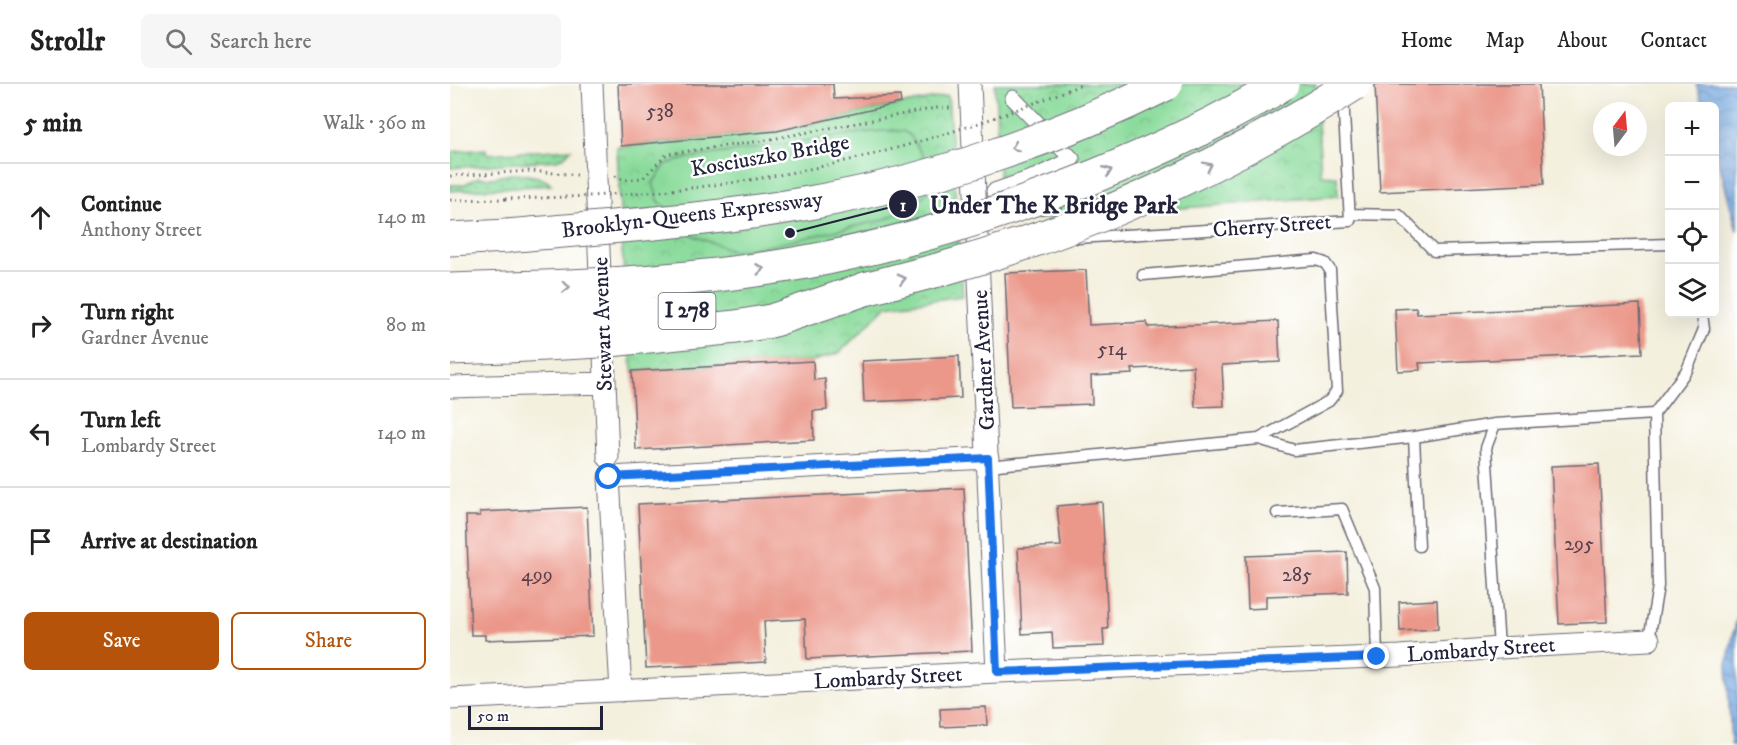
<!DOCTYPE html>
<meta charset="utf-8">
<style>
:root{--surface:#fff;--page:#f6f6f6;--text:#222;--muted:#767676;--line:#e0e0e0;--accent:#b45309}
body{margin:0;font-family:"IM FELL DW Pica",serif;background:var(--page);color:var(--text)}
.controls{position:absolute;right:18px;top:18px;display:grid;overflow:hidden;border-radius:9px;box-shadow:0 6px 24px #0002}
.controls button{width:54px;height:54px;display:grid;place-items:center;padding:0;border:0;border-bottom:2px solid var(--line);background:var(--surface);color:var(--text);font:30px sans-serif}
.compass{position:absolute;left:1143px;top:18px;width:54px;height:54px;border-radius:50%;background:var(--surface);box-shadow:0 6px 24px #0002;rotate:16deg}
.scale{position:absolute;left:18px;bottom:15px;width:135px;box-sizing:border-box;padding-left:6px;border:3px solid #22223b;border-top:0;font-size:16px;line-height:21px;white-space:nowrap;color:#22223b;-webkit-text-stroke:4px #fff;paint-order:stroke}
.stop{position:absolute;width:18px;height:18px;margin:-14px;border:4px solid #1a73e8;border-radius:50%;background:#fff}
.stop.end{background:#1a73e8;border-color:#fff;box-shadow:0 2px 6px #0008}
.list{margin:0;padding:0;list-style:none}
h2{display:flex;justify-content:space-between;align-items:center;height:78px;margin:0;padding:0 24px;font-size:26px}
h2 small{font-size:20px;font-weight:400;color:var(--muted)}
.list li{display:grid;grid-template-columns:39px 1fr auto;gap:18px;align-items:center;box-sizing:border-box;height:108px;padding:0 24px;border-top:2px solid var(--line)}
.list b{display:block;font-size:22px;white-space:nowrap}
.list p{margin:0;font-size:20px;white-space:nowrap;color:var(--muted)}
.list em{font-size:20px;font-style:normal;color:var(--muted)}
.actions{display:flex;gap:12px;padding:18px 24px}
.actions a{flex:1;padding:14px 0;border:2px solid var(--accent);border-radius:9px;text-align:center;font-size:21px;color:var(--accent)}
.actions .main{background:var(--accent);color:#fff}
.icon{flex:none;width:33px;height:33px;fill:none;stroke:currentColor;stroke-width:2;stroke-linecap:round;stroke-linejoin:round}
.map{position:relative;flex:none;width:1287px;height:661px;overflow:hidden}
header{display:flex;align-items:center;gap:36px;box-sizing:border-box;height:84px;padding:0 30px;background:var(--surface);border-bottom:2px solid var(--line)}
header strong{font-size:28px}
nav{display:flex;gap:33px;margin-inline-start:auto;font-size:21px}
.search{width:420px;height:54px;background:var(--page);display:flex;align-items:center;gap:15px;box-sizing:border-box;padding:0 21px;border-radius:9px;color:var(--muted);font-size:22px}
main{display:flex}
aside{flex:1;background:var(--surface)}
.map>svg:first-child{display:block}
.grass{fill:url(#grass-dots);stroke:#567e6b;stroke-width:1.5}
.park{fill:url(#park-crowns);stroke:#567e6b;stroke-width:1.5}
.pitch{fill:#8adb9b;stroke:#567e6b;stroke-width:1.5}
.water{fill:url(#water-waves);stroke:#4a648e;stroke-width:1.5}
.building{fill:#eb988a}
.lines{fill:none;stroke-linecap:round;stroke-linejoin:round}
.service-casing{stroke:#6c6a74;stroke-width:13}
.pedestrian-casing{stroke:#6c6a74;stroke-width:17}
.minor-casing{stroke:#6c6a74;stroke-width:23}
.motorway-casing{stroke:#6c6a74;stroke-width:35}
.path{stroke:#6c6a74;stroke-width:3;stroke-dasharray:1.5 4.5;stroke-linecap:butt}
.service{stroke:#fff;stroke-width:10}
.pedestrian{stroke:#fff;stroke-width:15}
.minor{stroke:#fff;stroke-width:21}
.motorway{stroke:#fff;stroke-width:33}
.motorway-bridge-casing{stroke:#6c6a74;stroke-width:35;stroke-linecap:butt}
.path-bridge{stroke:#6c6a74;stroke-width:3;stroke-dasharray:1.5 4.5;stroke-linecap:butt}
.motorway-bridge{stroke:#fff;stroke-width:33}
.oneway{stroke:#9c9ca7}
.route{stroke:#1a73e8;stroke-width:8}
.labels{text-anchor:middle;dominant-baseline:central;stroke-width:5;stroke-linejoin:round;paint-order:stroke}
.number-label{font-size:20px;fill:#54404f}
.shield{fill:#fff;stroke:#646476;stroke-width:1.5}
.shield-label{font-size:21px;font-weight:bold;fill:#22223b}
.street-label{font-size:22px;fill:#22223b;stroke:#fff}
.leader{fill:none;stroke:#22223b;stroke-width:2}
.callout-dot{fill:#22223b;stroke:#fff;stroke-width:2}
.mark-label{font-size:18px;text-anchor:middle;font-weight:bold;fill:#fff}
.callout-label{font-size:24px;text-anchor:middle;font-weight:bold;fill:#22223b;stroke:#fff;stroke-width:5;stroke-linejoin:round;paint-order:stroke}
</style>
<header>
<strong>Strollr</strong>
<div class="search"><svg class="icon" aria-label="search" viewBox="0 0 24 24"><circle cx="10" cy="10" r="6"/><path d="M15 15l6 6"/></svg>Search here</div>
<nav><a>Home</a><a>Map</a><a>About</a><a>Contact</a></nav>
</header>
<main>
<aside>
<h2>5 min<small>Walk · 360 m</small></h2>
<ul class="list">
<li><svg class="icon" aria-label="ahead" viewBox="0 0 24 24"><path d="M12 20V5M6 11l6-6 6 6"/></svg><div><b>Continue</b><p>Anthony Street</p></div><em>140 m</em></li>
<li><svg class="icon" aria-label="right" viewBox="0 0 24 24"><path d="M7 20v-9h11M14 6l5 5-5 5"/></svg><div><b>Turn right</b><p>Gardner Avenue</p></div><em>80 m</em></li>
<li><svg class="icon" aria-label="left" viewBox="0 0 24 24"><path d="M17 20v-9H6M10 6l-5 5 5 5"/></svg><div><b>Turn left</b><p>Lombardy Street</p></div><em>140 m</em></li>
<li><svg class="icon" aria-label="arrive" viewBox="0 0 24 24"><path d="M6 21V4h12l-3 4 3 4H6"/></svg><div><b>Arrive at destination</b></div></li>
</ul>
<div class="actions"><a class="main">Save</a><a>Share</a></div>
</aside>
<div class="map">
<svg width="1287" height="661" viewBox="0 0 1287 661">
<defs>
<pattern id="grass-dots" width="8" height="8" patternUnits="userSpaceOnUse" patternTransform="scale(1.5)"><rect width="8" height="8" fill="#8adb9b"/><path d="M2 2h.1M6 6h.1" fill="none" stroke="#77bc86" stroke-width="1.8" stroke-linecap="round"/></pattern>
<pattern id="park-crowns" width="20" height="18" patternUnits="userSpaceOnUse" patternTransform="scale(1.5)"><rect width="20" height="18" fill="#8adb9b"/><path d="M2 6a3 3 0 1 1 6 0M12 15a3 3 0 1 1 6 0" fill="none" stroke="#77bc86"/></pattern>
<pattern id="water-waves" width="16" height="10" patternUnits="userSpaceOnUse" patternTransform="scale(1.5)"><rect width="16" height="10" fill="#73a7e0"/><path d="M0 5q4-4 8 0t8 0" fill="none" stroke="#5e88b7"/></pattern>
</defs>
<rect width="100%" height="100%" fill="#fff"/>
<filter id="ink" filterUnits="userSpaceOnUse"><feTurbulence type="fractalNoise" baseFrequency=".0167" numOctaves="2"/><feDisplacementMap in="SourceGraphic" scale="12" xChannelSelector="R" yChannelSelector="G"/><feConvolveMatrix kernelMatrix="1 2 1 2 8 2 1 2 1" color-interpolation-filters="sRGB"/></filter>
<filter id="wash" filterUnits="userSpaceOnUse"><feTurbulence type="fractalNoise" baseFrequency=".008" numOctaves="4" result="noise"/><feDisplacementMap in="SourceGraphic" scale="24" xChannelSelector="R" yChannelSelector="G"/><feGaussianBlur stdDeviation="1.35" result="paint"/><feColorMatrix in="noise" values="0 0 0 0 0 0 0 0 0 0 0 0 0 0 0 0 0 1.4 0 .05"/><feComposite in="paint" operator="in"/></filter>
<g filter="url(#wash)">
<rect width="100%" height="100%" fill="#f4f0de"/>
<!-- grass -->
<path class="grass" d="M36,65L37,70L121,65L114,73L107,76L0,84V68Z
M60,90C75,91 91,90 102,101L0,107V101H13L28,93L43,94Z"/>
<!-- park -->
<path class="park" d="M545,0H866L871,91L887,92L888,112L551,138Z
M498,12L513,212L437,222L389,269L363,277L182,287L172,166L167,63L327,47L421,26Z"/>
<!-- pitch -->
<path class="pitch" d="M432,47H453L460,51L478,80V108L460,122L436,135L328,160L284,167L244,152L208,116L203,99L216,80L239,74L402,50Z"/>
<!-- water -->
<path class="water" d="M1246,0H1287V147L1265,64L1264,22H1253Z
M1287,533V661H1281L1277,580Z"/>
<g id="blocks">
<!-- building -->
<path class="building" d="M168,0H383L384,15L450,12L451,19L327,47L171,62Z
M925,0H1089L1094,100L930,108Z
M636,186L639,241L697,238L698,243L828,237L830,278L772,281L774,322L745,323L743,282L682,285L683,290L641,292L642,320L561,323L555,189Z
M1190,220L1192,269L969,279L970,286L948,287L945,225L966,224L967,230Z
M509,272L511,314L414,318L412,277Z
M363,277L364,296L375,295L377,326L363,327L364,356L186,366L182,287Z
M1149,380L1157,538L1109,540L1101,382Z
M514,404L522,567L357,575L355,535L314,537L316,578L196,584L188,420Z
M652,418L658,545H653L654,562L603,564L602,548L572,550L568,464L611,462L607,422Z
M137,423L143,552L35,556V551H21L16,432H30V428Z
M897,468L898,509L816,512V524L798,525L796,472Z
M987,516L988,545L950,547L949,518Z
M536,623L537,641L491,643L490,625Z"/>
</g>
</g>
<g filter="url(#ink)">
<use href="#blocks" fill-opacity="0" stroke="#6c6a74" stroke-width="1.5"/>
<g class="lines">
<!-- service casing -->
<g class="service-casing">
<path id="service" d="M900,130L949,131L984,167L1220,160
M627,154L900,137L893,12
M1204,330L1237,286L1254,245L1252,230
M964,353L969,462
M809,355L844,366L964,353L1045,340
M538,382L809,355L879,317L887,307L880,186L875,179L866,176L693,191
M827,429L892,425L925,504L927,573
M1049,564L1036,364L1045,340L1204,330L1208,502L1199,556"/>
</g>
<!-- pedestrian casing -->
<g class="pedestrian-casing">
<path id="pedestrian" d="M544,107L587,92L622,75L563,14"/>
</g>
<!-- minor casing -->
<g class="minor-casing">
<path id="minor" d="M142,0L151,213
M520,0L547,588
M153,244L158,373
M0,303L155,299
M171,607L159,393L538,374
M0,615L547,588L950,572L1049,564L1199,556"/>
</g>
<!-- motorway casing -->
<g class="motorway-casing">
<path id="motorway" d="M0,155L57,152
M415,205L488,186
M0,206L57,204
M0,235H57
M0,264L58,262"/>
</g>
<!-- path -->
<path class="path" d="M0,92L81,87L127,91
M165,92L174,96L193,94L217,70L311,57L486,24H504
M0,116L55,115"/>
<!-- service -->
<use href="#service" class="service"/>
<!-- pedestrian -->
<use href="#pedestrian" class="pedestrian"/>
<!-- minor -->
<use href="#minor" class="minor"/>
<!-- motorway -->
<use href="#motorway" class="motorway"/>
<!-- motorway-bridge casing -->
<g class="motorway-bridge-casing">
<path id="motorway-bridge" d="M57,152C157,143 259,137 359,119C480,98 606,55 716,0
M488,186C635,146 775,82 904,0
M57,204C164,202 272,195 377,174C469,155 558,127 645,92C709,66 774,37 832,0
M57,235H123L208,230
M58,262L150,257L286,243L321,237L415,205"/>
</g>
<!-- path-bridge -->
<path class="path-bridge" d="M55,115C144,113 235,108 323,92C430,73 533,41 633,0"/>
<!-- motorway-bridge -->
<use href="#motorway-bridge" class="motorway-bridge"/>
</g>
<!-- one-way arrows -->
<defs><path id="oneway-chevron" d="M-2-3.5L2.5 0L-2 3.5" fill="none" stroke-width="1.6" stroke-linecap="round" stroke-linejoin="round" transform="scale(1.5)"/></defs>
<g class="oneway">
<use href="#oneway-chevron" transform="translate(565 63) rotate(160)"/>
<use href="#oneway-chevron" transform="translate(758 82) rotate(-26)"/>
<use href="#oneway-chevron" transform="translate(658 87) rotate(-22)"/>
<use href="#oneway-chevron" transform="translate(310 185) rotate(-7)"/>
<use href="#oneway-chevron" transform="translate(452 195) rotate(-14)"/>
<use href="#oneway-chevron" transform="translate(116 203) rotate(-2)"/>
</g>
</g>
<g class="lines" filter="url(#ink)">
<!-- route -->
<path class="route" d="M159,393L538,374L547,588L927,573"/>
</g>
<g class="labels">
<!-- number labels -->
<g class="number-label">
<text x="210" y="27">538</text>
<text x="662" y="265">514</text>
<text x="1129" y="460">295</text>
<text x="87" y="491">499</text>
<text x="847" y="491">285</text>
</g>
<!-- shield labels -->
<rect class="shield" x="208.5" y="209" width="57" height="36" rx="4.5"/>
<g class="shield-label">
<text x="237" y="227">I 278</text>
</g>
<!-- street labels -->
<g class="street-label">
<text transform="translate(320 72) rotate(-10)">Kosciuszko Bridge</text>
<text transform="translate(242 131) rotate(-7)">Brooklyn-Queens Expressway</text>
<text transform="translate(822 142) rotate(-4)">Cherry Street</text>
<text transform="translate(153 240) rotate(-92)">Stewart Avenue</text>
<text transform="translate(534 276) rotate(-93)">Gardner Avenue</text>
<text transform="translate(1031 566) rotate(-4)">Lombardy Street</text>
<text transform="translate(438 594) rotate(-3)">Lombardy Street</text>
</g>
</g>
<!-- callouts -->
<path class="leader" d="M340 149L453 120"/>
<g class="callout-dot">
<circle cx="340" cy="149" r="6"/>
<circle cx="453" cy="120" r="15"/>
</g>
<g class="mark-label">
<text x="453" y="127">1</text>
</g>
<g class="callout-label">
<text x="604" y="129">Under The K Bridge Park</text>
</g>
</svg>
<div class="controls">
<button>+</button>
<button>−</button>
<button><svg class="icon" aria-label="locate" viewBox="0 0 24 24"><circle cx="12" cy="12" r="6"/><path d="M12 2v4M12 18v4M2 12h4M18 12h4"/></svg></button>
<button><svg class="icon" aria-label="layers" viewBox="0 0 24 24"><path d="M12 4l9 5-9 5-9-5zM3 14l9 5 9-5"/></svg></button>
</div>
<svg class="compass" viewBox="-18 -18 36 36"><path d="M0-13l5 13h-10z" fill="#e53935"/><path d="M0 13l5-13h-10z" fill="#767676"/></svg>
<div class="scale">50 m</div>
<div class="stop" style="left:159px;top:393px"></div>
<div class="stop end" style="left:927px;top:573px"></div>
</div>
</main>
